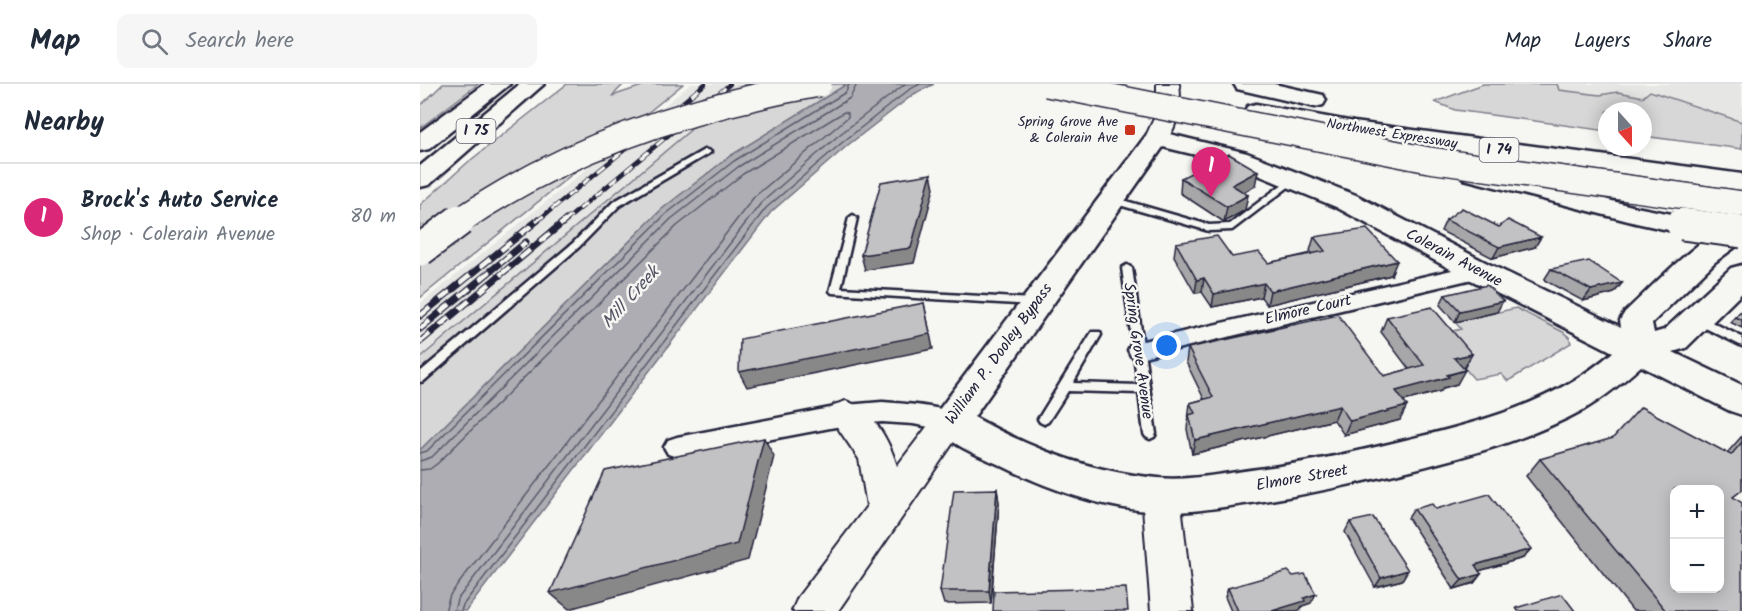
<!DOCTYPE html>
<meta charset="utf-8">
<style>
:root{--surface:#fff;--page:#f6f6f7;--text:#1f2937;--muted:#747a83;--line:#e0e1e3;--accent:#db2777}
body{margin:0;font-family:Kalam,sans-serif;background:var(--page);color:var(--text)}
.controls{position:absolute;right:18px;bottom:18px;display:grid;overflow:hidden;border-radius:12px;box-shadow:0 3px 15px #0003}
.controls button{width:54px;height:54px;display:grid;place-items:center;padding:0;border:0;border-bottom:2px solid var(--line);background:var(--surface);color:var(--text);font:30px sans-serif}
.compass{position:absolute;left:1178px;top:18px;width:54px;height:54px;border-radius:50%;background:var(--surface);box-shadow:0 3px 15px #0003;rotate:159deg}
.you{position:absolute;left:747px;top:262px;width:21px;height:21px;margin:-15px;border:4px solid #fff;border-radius:50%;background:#1a73e8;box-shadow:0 0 0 9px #1a73e833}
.badge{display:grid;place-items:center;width:39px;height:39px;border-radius:50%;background:var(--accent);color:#fff;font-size:20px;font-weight:700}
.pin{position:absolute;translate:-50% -50px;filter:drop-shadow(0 2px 3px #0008)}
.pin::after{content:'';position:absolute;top:32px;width:21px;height:18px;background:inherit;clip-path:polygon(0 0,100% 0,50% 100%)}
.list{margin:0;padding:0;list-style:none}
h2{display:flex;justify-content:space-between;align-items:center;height:78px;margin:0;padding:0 24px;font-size:26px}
h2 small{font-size:20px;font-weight:400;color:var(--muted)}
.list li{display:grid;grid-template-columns:39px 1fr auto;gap:18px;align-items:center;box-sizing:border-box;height:108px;padding:0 24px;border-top:2px solid var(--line)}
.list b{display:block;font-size:22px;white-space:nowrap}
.list p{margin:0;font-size:20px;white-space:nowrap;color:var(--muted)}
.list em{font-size:20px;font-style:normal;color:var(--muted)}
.icon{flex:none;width:33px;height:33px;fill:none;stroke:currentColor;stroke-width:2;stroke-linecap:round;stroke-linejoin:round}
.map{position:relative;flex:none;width:1322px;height:527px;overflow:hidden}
header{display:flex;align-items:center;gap:36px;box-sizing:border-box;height:84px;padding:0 30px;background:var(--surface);border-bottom:2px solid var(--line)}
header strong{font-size:28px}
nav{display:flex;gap:33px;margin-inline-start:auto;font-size:21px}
.search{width:420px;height:54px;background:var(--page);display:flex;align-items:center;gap:15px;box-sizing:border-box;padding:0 21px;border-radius:12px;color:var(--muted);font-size:22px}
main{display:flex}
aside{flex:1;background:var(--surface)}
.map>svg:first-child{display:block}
.built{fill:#e6e6e4}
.green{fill:#d7d7d7;stroke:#7c7c89;stroke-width:1.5}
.water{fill:#adadb3;stroke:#757583;stroke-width:1.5}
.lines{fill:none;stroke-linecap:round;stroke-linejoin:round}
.shore{stroke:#5a5a6b;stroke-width:1.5}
.service-casing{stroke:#22223b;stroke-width:5}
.minor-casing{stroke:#22223b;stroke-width:5}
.secondary-casing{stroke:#22223b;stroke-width:4}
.primary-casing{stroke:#22223b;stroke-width:5}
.motorway-casing{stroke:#22223b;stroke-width:5}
.service{fill:#f6f6f2;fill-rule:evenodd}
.minor{fill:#f6f6f2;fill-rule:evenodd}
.secondary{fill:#f6f6f2;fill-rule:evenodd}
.primary{fill:#f6f6f2;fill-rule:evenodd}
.motorway{fill:#f6f6f2;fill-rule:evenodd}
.rail-far1-casing{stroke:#22223b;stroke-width:4.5}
.rail-casing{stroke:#22223b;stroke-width:7}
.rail-far1{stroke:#f6f6f2;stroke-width:3;stroke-dasharray:10;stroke-linecap:butt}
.rail{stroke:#f6f6f2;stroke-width:4.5;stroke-dasharray:13;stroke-linecap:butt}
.motorway-bridge-far1-casing{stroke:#22223b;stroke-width:28;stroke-linecap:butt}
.motorway-bridge-casing{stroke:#22223b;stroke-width:35;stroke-linecap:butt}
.motorway-bridge-far1{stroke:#f6f6f2;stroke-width:25}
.motorway-bridge{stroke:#f6f6f2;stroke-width:31}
.wall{fill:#a7a7a9;stroke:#22223b;stroke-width:1.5}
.shaded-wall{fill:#888889;stroke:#22223b;stroke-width:1.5}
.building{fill:#c2c2c4;stroke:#22223b;stroke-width:1.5;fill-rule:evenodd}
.poi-dot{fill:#c8321e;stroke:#f6f6f2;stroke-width:2}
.labels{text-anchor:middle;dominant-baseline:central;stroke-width:5;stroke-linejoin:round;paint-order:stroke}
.far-poi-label{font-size:14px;fill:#22223b;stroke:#f6f6f2;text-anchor:end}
.far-street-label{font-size:14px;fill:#22223b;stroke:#f6f6f2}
.shield{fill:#f6f6f2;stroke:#626272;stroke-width:1.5}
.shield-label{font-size:15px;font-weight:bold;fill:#22223b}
.street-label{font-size:16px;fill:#22223b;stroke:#f6f6f2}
.water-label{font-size:18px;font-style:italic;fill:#535365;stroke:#f6f6f2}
</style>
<header>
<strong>Map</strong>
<div class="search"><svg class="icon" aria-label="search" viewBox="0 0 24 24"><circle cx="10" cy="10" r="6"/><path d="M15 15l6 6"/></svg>Search here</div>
<nav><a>Map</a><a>Layers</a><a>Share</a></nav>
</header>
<main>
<aside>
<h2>Nearby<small></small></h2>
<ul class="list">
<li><span class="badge">1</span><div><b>Brock's Auto Service</b><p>Shop · Colerain Avenue</p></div><em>80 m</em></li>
</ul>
</aside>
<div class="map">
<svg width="1322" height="527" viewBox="0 0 1322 527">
<rect width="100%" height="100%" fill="#f6f6f2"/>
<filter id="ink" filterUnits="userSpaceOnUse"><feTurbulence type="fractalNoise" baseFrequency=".0167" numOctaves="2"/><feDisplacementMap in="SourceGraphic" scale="12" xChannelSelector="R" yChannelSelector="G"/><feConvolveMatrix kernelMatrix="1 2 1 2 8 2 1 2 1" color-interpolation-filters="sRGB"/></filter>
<g filter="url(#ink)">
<!-- built -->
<path class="built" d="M271,0H325L0,274V220Z
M1073,0H1322V53L1223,27Z"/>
<!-- green -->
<path class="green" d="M23,0H58L0,44V22Z
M147,0H204L192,12L228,0H263L0,214V121L47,79Z
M325,0H427L310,72L242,125L0,366V274Z
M1063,0H1137L1139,6L1180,11L1198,8L1223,13L1230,7L1322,38V65L1223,52V27H1187V47L1035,26L1015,18Z
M1096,224L1143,248L1149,253L1151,259L1088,297L1081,290L1054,295L1016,251L1041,245L1035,238Z"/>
<!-- water -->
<path class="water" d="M427,0H514L494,10L428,61L351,128L46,527H0V366L242,125L310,72Z"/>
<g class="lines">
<!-- shore -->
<path class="shore" d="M0,369L7,367L246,130L314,77L426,8L429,0
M0,377L12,373L251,135L318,83L430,14L437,0
M0,386L10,385L18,379L257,142L323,90L424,28L428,29V33L334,113L30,511L25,527
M34,527L37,516L341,119L419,51L485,0
M41,527L43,521L346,124L424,57L490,5L500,0"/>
<!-- service casing -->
<g class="service-casing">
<path id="service" d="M284,66H287L291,68L199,122L159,163L4,297L0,298V288L153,159L193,118Z
M872,93H878L879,95L812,146L789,147L689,118L688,116L692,113L789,141L810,140Z
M433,131L437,134L421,204L613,215L618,218L613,221L412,209L410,207L429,134Z
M707,181L712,184L736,350L734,353L730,355L726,353L724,350L719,309L648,307L628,338L624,340L620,338L618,335L620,332L672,248H680L681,251L653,299L718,301L702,184Z
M1277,231L1322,253V262L1273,238L1272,235Z"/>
</g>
<!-- minor casing -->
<g class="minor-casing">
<path id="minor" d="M1058,180L1065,182L1068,187L1065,192L719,274L711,272L708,266L711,260L719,258Z
M462,318C488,320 515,322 540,330L543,337L540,344L531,347L493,340L462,338L426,341L257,373L248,370L244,363L248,356L257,353L426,321Z"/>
</g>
<!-- secondary casing -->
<g class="secondary-casing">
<path id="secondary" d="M737,0H759C762,21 758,41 745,59L737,61L729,59L725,54L737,28Z
M426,317C453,326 469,356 477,382L519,327L531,323L543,327L548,337L418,527H372L378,513L447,422L439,375L409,331L414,321Z
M741,395L754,400L760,411L773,527H731L722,411L728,400Z"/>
</g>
<!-- primary casing -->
<g class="primary-casing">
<path id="primary" d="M737,47L827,69L936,111L1069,180L1201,243L1200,236L1205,228C1234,201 1285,146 1322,136V158L1295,178L1232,239L1234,249L1244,246L1311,184L1322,181V209L1266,264L1253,268L1322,301V331L1310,327L1221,282C1203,298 1184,314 1163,326C1110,355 1050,371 991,386C938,399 886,411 831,419C802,423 771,429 741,428C687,426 628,405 580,381C558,371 524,359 513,337L518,327L728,49ZM743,63L809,79L916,123L1047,194L1193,268C1132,321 1054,340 977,358C931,369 885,379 838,385C806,389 771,397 738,394C672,388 611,365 554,333Z"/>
</g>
<!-- motorway casing -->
<g class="motorway-casing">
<path id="motorway" d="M65,0H90L9,65L0,67V48Z
M100,0H124L9,101L0,103V82Z
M814,0H854L903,11L906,16L903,21L895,23L817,5Z
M836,20L934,38L1322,90V106L934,52L828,32L824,27L828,22Z
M1053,82L1216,123L1272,134L1276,140L1272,146L1262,149L1216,139L1044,95L1040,90L1044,85Z"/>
</g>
<!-- service -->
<use href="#service" class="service"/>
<!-- minor -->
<use href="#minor" class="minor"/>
<!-- secondary -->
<use href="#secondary" class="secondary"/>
<!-- primary -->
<use href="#primary" class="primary"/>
<!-- motorway -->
<use href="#motorway" class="motorway"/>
<!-- rail-far1 casing -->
<g class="rail-far1-casing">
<path id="rail-far1" d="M116,138L285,0
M144,138L310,0"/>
</g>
<!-- rail casing -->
<g class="rail-casing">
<path id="rail" d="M0,232L118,136
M0,245L106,158
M0,258L146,136"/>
</g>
<!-- rail-far1 -->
<use href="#rail-far1" class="rail-far1"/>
<!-- rail -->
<use href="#rail" class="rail"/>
<!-- motorway-bridge-far1 casing -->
<g class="motorway-bridge-far1-casing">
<path id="motorway-bridge-far1" d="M627,0L1009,76L1322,120
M38,138C145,64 273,22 399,0"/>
</g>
<!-- motorway-bridge casing -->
<g class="motorway-bridge-casing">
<path id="motorway-bridge" d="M1262,140L1322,148
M0,166L40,136"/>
</g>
<!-- motorway-bridge-far1 -->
<use href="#motorway-bridge-far1" class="motorway-bridge-far1"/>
<!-- motorway-bridge -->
<use href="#motorway-bridge" class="motorway-bridge"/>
</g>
<!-- wall -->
<path class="wall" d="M761,94L835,102L824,108L825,126L804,138L760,109Z
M1026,136L1115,163L1073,174L1021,147Z
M894,153L971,191L847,221L841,213L792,223L782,208L775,209L754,172L756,159L812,173L848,179L892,169L890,167Z
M1131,185L1202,199L1194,209L1163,217L1124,196Z
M1025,211L1077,228L1035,238L1020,221Z
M1322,226V244L1310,238Z
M967,233L1052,270L1044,284H1043L1037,300L1023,304L1021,307L983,317L980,336L924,351L914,336L772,370L767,345L770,319L784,315L766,278L768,264L964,292L989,285L961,248Z
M1322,352V406L1313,413L1322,527H1213L1106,392L1120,375L1307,369Z
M577,405L579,419L571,519L524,520L520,507Z
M994,425H1016L1103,474L1059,487L1061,490L1054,499L1034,505L988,434Z
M930,438L982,496L955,503L925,448Z
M808,504L891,519L882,522L880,526L876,527H811L805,513Z"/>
<!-- shaded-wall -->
<path class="shaded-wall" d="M838,87L835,102L809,116L812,101Z
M511,90L514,104L494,179L445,186L441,171Z
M828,111L825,126L804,138L807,123Z
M1121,153L1115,163L1073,174L1079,163Z
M977,177L971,191L847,221L850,207Z
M784,194L782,208L775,209L777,196Z
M844,199L841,213L792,223L794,210Z
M1202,199L1194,209L1163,217L1171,206Z
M1083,217L1077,228L1035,238L1040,227Z
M504,219L513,265L327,303L319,288Z
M1052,270L1044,284L1027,288L1034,274Z
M1045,286L1037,300L1023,304L1021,307L969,321L976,307Z
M920,322L914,336L772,370L775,356Z
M987,322L980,336L924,351L930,337Z
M344,354L354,372L328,476L149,525L130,509Z
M577,405L579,419L571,519L569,507Z
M1111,465L1103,474L1048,490L1055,481Z
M988,486L982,496L955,503L961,494Z
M1061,490L1054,499L1034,505L1042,496Z
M896,510L891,519L882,522L880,526L876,527H852L884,514Z"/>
<!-- building -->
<path class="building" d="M809,70L838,87L812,101L828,111L807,123L761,94Z
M511,90L491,164L441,171L461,98Z
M1042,124L1079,143L1088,136L1121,153L1079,163L1026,136Z
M947,145L977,177L850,207L844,199L794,210L784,194L777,196L756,159L797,152L812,173L839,168L848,179L905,167L894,153Z
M1169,177L1202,199L1171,206L1131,185Z
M1067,201L1083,217L1040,227L1025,211Z
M504,219L510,250L319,288L320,255Z
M1012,223L1052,270L1034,274L1045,286L1027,291L1029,293L976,307L987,322L930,337L920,322L775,356L769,331L775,329L770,319L793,313L768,264L918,231L964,292L1004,281L967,233Z
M1322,226V236L1315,233Z
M1221,323L1311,371L1322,358V406L1313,413L1322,419V527H1246L1120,375L1193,354ZM1254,405H1299V504H1254Z
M344,354L317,460L130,509L185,387Z
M577,405L569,507H520L534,406Z
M1069,410L1111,465L1055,481L1061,490L1042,496L994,425L1012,420L1016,425Z
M953,433L988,486L961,494L930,438Z
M868,487L873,492L885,490L896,510L884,514L885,517L852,527H818L808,504Z
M706,504L708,527H573L574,507Z
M1142,510L1155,527H1098L1096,524Z"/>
</g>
<!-- markers -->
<rect class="poi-dot" x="704" y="40" width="12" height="12" rx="3"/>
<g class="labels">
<!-- far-poi labels -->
<g class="far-poi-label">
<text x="698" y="38">Spring Grove Ave<tspan x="698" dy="16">&amp; Colerain Ave</tspan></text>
</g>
<!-- far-street labels -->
<g class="far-street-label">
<text transform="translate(972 50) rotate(9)">Northwest Expressway</text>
</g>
<!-- shield labels -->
<g class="shield">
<rect x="36.5" y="35" width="39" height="24" rx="4.5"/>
<rect x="1059.5" y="54" width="39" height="24" rx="4.5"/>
</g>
<g class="shield-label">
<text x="56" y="47">I 75</text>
<text x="1079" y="66">I 74</text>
</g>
<!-- street labels -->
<g class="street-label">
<text transform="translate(1034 174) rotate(28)">Colerain Avenue</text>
<text transform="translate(888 226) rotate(-13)">Elmore Court</text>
<text transform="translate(718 267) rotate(82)">Spring Grove Avenue</text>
<text transform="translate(579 270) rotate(-54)">William P. Dooley Bypass</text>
<text transform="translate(882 394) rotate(-10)">Elmore Street</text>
</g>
<!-- water labels -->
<g class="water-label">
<text transform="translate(211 214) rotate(-48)">Mill Creek</text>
</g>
</g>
</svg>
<div class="controls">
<button>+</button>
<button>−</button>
</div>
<svg class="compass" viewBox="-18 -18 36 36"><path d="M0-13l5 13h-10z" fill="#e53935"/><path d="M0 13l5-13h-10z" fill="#747a83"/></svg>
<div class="you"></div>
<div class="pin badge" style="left:791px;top:113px">1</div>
</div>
</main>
